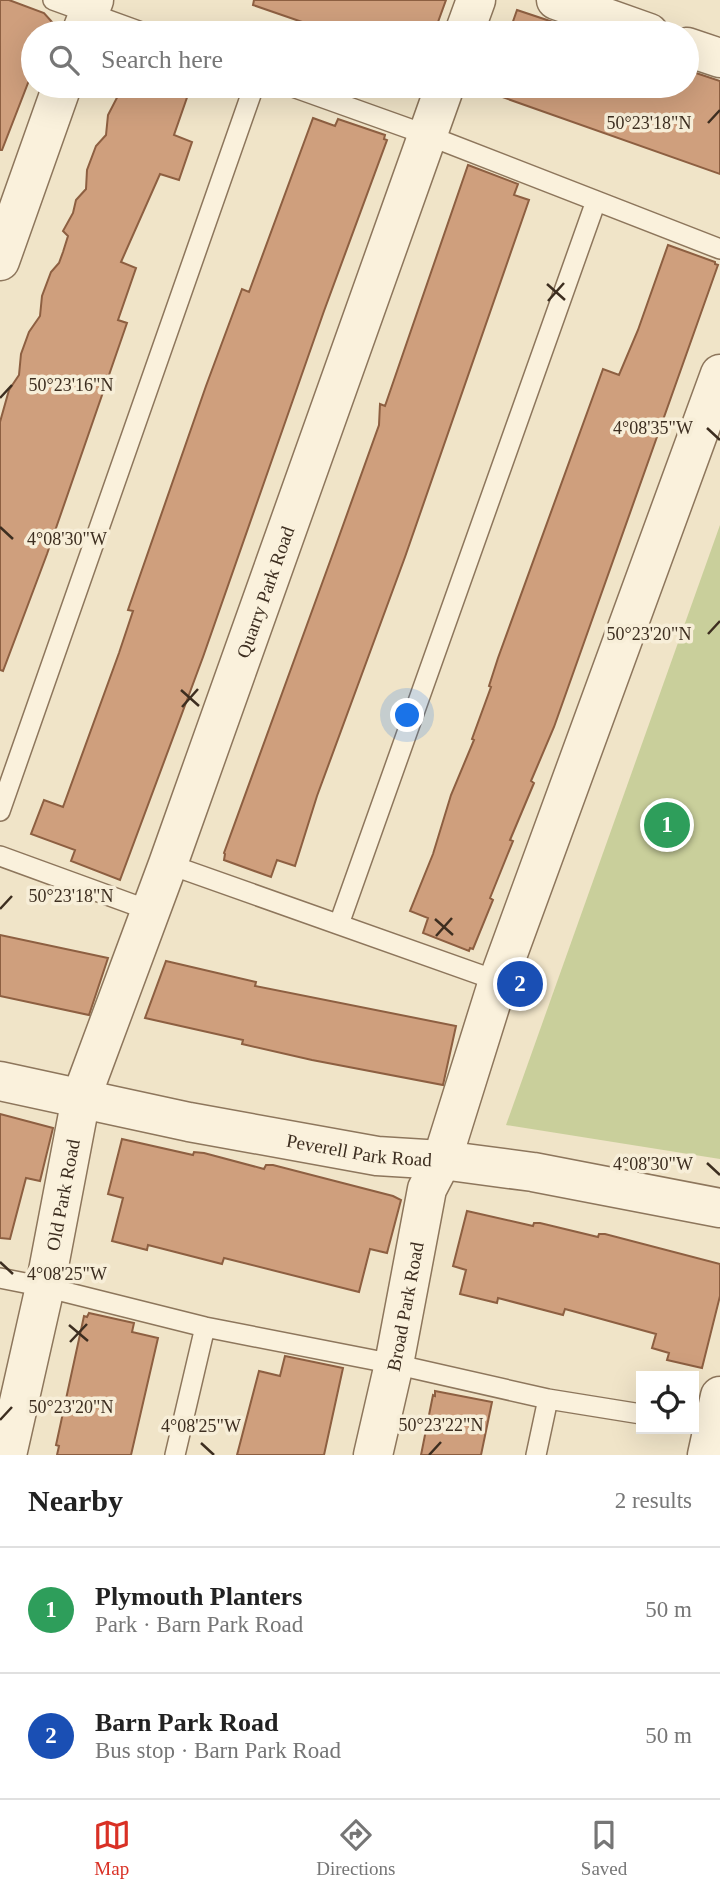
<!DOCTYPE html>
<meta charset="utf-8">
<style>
:root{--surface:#fff;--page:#f2f2f2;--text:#222;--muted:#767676;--line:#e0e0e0;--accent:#d93025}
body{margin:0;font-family:Georgia,serif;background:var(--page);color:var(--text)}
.controls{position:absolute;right:21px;bottom:21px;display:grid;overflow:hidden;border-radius:0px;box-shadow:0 7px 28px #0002}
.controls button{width:63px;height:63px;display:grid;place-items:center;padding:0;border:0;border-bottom:2px solid var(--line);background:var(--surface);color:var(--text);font:35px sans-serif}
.you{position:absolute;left:408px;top:716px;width:24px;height:24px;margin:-18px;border:5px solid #fff;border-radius:50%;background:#1a73e8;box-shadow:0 0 0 10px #1a73e833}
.badge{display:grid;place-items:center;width:46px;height:46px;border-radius:50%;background:var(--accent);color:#fff;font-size:23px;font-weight:700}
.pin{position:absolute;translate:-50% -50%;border:4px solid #fff;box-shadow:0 2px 7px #0006}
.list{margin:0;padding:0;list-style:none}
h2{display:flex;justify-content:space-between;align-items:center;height:91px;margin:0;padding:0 28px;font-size:30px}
h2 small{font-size:23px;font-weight:400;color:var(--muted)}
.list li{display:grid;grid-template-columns:46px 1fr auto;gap:21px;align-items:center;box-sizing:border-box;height:126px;padding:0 28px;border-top:2px solid var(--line)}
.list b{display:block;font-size:26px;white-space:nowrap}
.list p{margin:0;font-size:23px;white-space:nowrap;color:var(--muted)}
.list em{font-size:23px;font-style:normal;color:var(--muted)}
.icon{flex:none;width:38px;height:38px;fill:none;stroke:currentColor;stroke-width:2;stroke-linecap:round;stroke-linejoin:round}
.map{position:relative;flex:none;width:720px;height:1455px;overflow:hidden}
.search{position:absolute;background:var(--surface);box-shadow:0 7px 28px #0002;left:21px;right:21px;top:21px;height:77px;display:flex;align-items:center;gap:18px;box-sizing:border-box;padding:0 24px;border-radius:38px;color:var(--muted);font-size:26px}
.sheet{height:343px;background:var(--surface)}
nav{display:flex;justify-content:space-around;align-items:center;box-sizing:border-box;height:98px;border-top:2px solid var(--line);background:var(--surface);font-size:19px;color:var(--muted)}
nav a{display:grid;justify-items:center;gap:4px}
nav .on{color:var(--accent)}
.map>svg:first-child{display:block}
.green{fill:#c9cf9b}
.building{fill:#cf9f7d;stroke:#8d5f41;stroke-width:2}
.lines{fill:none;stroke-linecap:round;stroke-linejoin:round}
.service-casing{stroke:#8d765c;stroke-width:22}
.minor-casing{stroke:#8d765c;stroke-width:41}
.tertiary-casing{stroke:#8d765c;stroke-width:41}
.service{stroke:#faf1dc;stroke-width:19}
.minor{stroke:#faf1dc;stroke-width:38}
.tertiary{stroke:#faf1dc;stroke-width:38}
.ticks{fill:none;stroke:#3d2e20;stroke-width:2.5}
.labels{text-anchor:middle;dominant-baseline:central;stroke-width:7;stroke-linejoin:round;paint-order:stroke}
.street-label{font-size:19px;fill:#3d2e20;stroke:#f7eed8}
.ticks-label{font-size:18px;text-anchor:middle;fill:#3d2e20;stroke:#f7eed8;stroke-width:7;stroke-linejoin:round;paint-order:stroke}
</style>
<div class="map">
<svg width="720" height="1455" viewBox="0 0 720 1455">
<rect width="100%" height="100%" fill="#f0e4c8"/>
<!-- green -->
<path class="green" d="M720,525V1159L506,1125Z"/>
<!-- building -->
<path class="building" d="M0,0H9L44,13L52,22L48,33H33V70L2,150H0Z
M254,0H446L434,33H334L253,5Z
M517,10L553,22L583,33H509Z
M687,70L720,81V174L488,92L491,86H687Z
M123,86H191L174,135L192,142L179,180L160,174L121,262L136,268L118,320L127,323L47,554L3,671L0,670V422L9,390L19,375L21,354L29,332L40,316L42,296L51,272L59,263L63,252L68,236L63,231L73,213L76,200L86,189L87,170L96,146L106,135L108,115Z
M313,118L335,126L338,119L385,135L384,139L387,140L324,311L203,657L120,880L71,861L75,850L31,834L44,800L63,807L119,653L133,611L128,610L206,386L242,289L249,292Z
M468,165L518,184L514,195L529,200L405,557L317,796L295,866L277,860L271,877L224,860L225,854L224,853L336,545L379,425L380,404L385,406Z
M668,245L715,262V264L718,265L554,727L531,781L534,783L510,840L513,841L490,898L493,900L473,949L470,948L469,951L423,933L428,918L410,911L433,854L451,795L474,740L472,739L491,687L489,686L498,658L603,369L619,375L638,330Z
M0,935L108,958L89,1015L0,996Z
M166,961L256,982L255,986L456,1026L443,1085L312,1060L242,1044L243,1040L145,1018Z
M0,1114L53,1128L40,1181L26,1178L10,1239L0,1238Z
M122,1139L193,1155L194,1152L204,1153L264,1169L266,1165H273L393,1196L401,1200L387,1253L370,1249L359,1292L224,1258L222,1264L148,1245L147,1250L112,1241L123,1198L108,1194Z
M467,1211L533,1226L534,1223H540L598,1237L599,1234H605L720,1264V1296L702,1368L667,1360L669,1353L652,1348L656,1334L565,1309L563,1315L498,1298L497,1303L460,1294L466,1270L453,1266Z
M89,1313L134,1323L132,1332L158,1338L131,1455H57L59,1446L56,1445L84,1316L87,1317Z
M285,1356L343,1368L324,1455H237L259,1371L280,1376Z
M435,1391L492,1402L481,1455H421L433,1395L435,1396Z"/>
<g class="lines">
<!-- service casing -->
<g class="service-casing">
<path id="service" d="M53,0L144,33
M290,86L427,135L720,249
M0,811L254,86
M0,856L151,911
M168,864L498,981
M339,924L596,201
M0,1278L45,1287L205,1327L394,1364L548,1399L641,1414
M175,1455L205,1327
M536,1455L548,1399"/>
</g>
<!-- minor casing -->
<g class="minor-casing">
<g id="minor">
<path d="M556,0L649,33"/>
<path d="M81,33L94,0"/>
<path d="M464,33L476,0"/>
<path d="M687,47L720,58"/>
<path d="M0,261L62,86"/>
<path id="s1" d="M7,1455L45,1287L81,1098L168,864L445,86"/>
<path id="s2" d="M373,1455L394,1364L427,1189L442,1160L498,981L720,374"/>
<path d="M707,1455L720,1396"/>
</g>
</g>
<!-- tertiary casing -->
<g class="tertiary-casing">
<g id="tertiary">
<path id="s3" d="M0,1081L189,1122L377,1156L442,1160L533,1172L720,1208"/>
</g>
</g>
<!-- service -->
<use href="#service" class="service"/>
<!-- minor -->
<use href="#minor" class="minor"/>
<!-- tertiary -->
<use href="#tertiary" class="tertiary"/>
</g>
<!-- ticks -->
<path class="ticks" d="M708,123L720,110M547,284L565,300M548,301L564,283M0,398L12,385M707,428L720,440M0,527L13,539M708,634L720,621M181,690L199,706M182,707L198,689M0,909L12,896M435,919L453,935M436,936L452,918M707,1163L720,1175M0,1262L13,1274M69,1325L88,1341M70,1342L87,1324M0,1420L12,1407M201,1443L214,1455M429,1455L441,1442"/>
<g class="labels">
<!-- street labels -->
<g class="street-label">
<text stroke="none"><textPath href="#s1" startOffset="903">Quarry Park Road</textPath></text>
<text stroke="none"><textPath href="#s3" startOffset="366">Peverell Park Road</textPath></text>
<text stroke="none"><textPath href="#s1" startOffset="266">Old Park Road</textPath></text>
<text stroke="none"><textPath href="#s2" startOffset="152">Broad Park Road</textPath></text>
</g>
</g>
<g class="ticks-label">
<text x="649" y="129">50°23'18"N</text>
<text x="71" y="391">50°23'16"N</text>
<text x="653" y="434">4°08'35"W</text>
<text x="67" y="545">4°08'30"W</text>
<text x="649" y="640">50°23'20"N</text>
<text x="71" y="902">50°23'18"N</text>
<text x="653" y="1170">4°08'30"W</text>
<text x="67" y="1280">4°08'25"W</text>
<text x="71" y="1413">50°23'20"N</text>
<text x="441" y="1431">50°23'22"N</text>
<text x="201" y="1432">4°08'25"W</text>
</g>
</svg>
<div class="controls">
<button><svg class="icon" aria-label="locate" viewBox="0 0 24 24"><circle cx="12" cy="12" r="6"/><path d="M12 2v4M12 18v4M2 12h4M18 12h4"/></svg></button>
</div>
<div class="you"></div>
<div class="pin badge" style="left:667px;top:825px;background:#2e9e5b">1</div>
<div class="pin badge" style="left:520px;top:984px;background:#1a4fb4">2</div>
<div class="search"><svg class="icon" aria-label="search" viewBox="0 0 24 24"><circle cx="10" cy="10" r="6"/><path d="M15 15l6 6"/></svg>Search here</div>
</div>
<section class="sheet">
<h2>Nearby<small>2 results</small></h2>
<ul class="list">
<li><span class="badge" style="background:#2e9e5b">1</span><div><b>Plymouth Planters</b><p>Park · Barn Park Road</p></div><em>50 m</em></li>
<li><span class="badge" style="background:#1a4fb4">2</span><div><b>Barn Park Road</b><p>Bus stop · Barn Park Road</p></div><em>50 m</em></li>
</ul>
</section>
<nav>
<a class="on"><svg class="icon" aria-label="map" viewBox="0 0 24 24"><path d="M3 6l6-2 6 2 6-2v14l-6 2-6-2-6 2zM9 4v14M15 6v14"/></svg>Map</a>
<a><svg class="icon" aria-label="directions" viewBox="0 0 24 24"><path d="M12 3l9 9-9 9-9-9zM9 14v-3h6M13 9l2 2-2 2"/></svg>Directions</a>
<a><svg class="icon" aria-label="saved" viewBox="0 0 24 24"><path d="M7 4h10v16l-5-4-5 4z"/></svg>Saved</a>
</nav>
